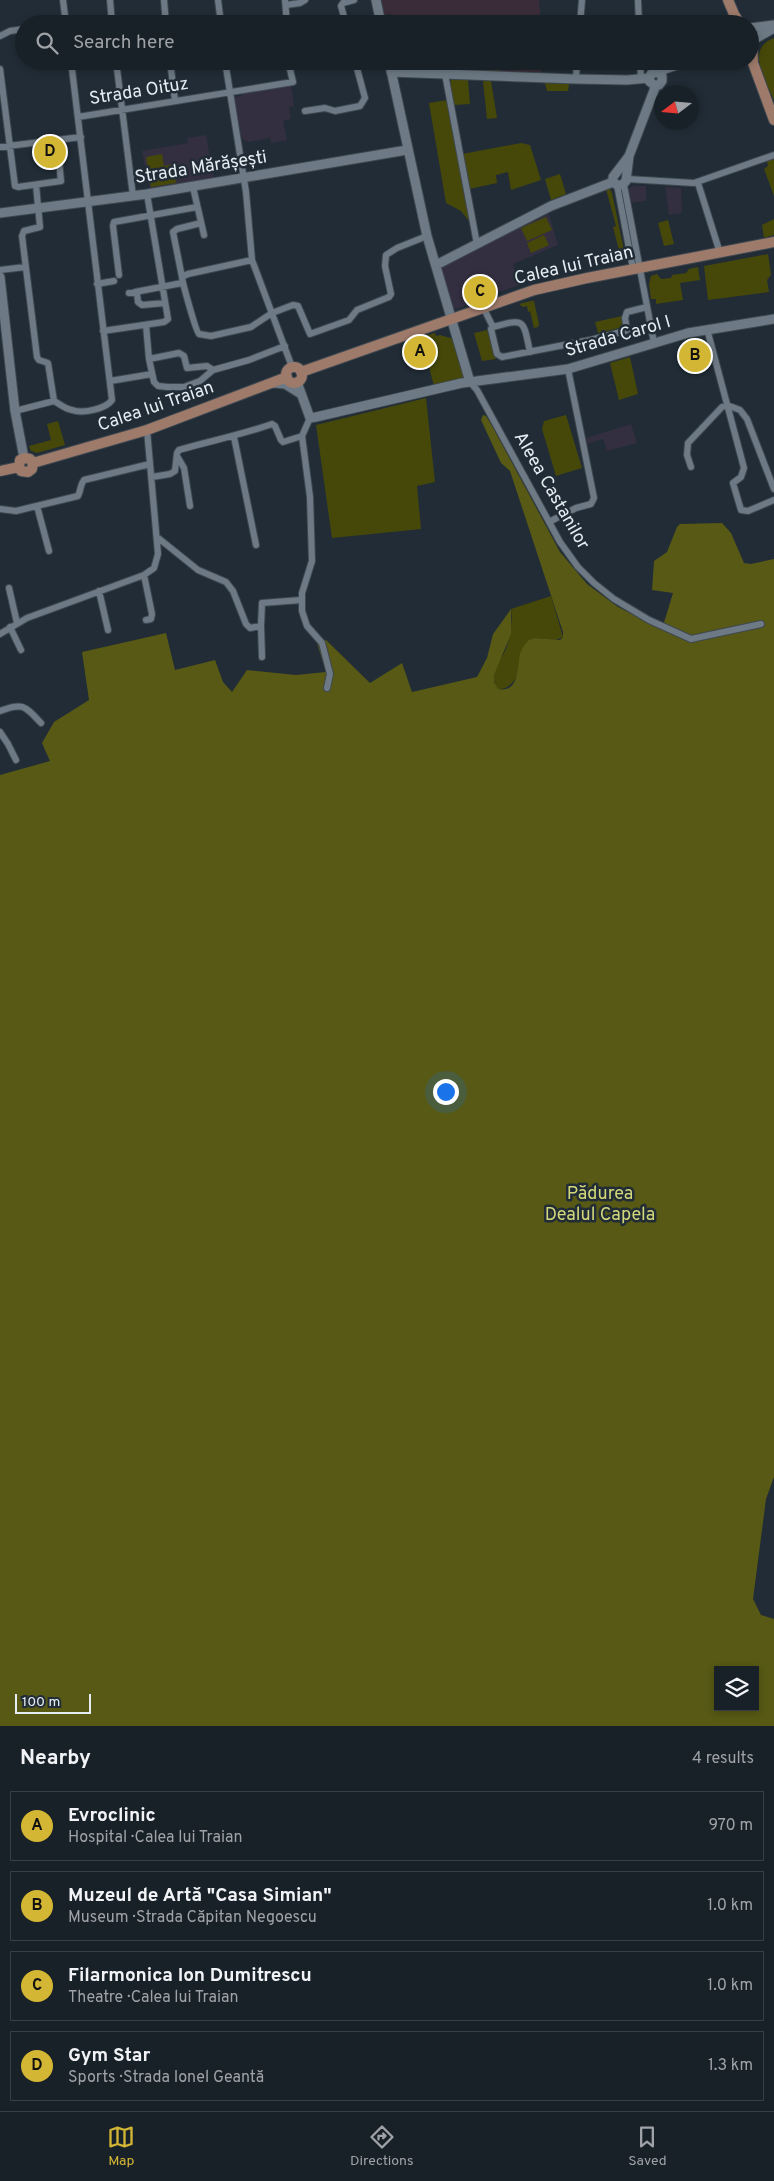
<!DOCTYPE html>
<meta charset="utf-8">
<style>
:root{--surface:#192128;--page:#222930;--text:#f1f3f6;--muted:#9fa3a8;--line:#373e45;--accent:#d4b635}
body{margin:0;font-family:Overpass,sans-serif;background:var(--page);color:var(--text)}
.controls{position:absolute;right:15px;bottom:15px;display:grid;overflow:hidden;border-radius:0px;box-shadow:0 2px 8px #0003}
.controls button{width:45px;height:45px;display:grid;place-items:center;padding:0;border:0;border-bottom:1px solid var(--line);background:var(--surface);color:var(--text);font:25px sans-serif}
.compass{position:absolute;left:654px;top:85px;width:45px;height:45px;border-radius:50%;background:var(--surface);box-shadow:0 2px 8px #0003;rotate:254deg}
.scale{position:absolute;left:15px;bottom:12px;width:76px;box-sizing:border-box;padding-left:5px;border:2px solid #e5edf3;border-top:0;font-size:14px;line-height:18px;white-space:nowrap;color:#e5edf3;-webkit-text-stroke:4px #212c36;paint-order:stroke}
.you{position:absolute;left:445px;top:1091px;width:18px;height:18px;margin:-12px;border:4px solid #fff;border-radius:50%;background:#1a73e8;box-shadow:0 0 0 8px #1a73e833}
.badge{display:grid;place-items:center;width:32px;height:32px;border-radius:50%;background:var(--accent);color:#111;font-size:16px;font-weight:700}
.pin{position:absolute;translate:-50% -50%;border:2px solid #fff;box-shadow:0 1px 5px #0006}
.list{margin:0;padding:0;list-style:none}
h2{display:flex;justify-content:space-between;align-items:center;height:65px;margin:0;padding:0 20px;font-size:21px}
h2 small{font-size:16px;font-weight:400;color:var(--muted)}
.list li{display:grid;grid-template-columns:32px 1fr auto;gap:15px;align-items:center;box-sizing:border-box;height:70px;margin:0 10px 10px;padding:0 10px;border:1px solid var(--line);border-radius:0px}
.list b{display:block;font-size:19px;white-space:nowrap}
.list p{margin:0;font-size:16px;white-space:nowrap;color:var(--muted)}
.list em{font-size:16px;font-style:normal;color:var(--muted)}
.icon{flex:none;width:28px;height:28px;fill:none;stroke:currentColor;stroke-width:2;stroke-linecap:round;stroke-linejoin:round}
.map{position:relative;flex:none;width:774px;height:1726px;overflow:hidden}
.search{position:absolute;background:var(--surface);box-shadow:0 2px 8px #0003;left:15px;right:15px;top:15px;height:55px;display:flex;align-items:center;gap:12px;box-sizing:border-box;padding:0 18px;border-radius:28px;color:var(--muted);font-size:19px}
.sheet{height:385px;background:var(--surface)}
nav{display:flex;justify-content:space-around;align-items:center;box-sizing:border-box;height:70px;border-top:1px solid var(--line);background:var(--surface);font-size:14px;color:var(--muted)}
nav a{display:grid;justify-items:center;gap:2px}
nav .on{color:var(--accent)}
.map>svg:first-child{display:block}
.education{fill:#332f40}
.medical{fill:#3b2c39}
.green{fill:#464809}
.forest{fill:#575914;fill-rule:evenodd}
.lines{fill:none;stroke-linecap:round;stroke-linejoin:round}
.street-casing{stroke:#3f4850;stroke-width:8}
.secondary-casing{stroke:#3f4850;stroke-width:11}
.primary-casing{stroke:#3f4850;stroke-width:12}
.street{stroke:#6d7a85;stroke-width:6}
.secondary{stroke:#6d7a85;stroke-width:9}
.primary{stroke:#9e7a6b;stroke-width:10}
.labels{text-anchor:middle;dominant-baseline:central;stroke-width:5;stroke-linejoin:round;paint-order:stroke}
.street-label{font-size:18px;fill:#e5edf3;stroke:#212c36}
.park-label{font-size:18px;fill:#d3d87a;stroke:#212c36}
</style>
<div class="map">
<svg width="774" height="1726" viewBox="0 0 774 1726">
<rect width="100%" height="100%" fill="#212c36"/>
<!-- education -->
<path class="education" d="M291,85L294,106L289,107L291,119L283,121L287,140L271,143L270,138L248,142L242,139L234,97L242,96V93Z
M206,135L214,179L150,191L142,151L188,143L187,138Z
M632,186H646V201L631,203L629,189Z
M665,187L681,188L682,213L669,215Z
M549,214L558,245L513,264L520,285L487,296L488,299L455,309L450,307L440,268L441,265Z
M631,424L637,443L607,451L603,439L587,444L586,438Z"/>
<!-- medical -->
<path class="medical" d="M382,0H539L541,24H393L391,14L384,15Z
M404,61H541V74L440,69L405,66Z"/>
<!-- green -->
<path class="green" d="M774,38V100C765,81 745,48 774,38Z
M404,61H500V71L405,66Z
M452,79L468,80L470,104L454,105L450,82Z
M483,81H491L497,118L487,119Z
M545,83L569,84L568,91H547Z
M447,100L469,221L461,211L446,203L429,103Z
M521,143L530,145L541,180L511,190L508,172L496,175L497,183L469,189L462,154Z
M162,154L164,166L173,164L176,183L151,187L146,157Z
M774,159V196L764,169L768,166L767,161Z
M560,174L566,194L551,200L545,179Z
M606,189H610L612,193L625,255L622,262L613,227L616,226Z
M546,217L552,230L527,241L521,228Z
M774,219V235L764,238L762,225Z
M668,220L674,244L664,246L658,223Z
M544,235L549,245L531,253L527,243Z
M768,254L771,275L767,280L769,292L708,300L704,266Z
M698,267L700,280L680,283L683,300L656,304V299H651L649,284L651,276L657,274L661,279L671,278L672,275L686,273L689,269Z
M531,301H534L539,324L538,327L534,328L530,311L528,312L527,306L523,307L519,304Z
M622,316L624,327L598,333L595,322Z
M487,330L496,359L482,361L474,333Z
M435,333L436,336L440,335L454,339L464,378L434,386L421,337Z
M630,357L638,394L619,400L610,363Z
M426,398L435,482L417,486L421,529L332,538L316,425Z
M566,415L582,468L556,476L542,429L544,421Z
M58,421L65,445L37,453L31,451L29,446L51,440L47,424Z
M551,596L563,637L556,640L535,638C528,653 517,692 498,689C487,675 500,662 506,649C510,637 513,622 511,609Z"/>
<!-- forest -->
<path class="forest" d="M483,415L486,416L491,424L560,552L587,584L618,607L662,629L673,593L652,590L654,561L667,552L677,527L680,524L722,523L731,533L744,563L751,564L774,559V1477L766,1499L753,1599L761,1615L774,1619V1726H0V775L50,761L42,743L54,722L89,700L82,652L166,633L175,670L215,660L223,682L232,692L247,670L296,675L326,672L317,643L326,640L370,683L402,663L412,692L477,677L487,658L493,634L511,609V634L494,675V682L498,689C520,693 517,667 520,654C522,648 525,644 529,640L535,638L560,640L563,637V632L510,471L501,463L481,420ZM718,1670H755V1707H718Z"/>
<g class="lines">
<!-- street casing -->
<g class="street-casing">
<path id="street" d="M63,0L66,24
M110,0L112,24
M164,0L166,24
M218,0L221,24
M285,0L287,24
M638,0L639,24
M286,5L300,3L305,0
M346,24L341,6L343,3L354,0
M580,24L582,0
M0,36L10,31L24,29
M116,61L133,196
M170,61L175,101
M225,61L246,192L252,260L292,367
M640,61L641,79
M0,69L15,186L18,187L61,181L57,140
M445,74L477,244
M576,79L577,61
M305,111L325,108L335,111L360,106L365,98L355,61
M78,117L293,82L288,61
M0,147L81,137
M627,179L694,183L774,155
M698,183L720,253
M36,185L40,227L24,231L22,236L37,357L39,360L48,363L54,401
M617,185L633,269
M624,185L654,343
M193,187L204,235
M252,260L188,274L182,277C182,281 196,332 199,334L211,336L251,327L272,313L293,305L298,306L310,334L349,320L357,310L389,297L391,294L385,266L386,255L397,248L427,236
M0,270L25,267
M119,275L113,226L114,222L197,207
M182,277L173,232L177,229L201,223
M97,284L114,281
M135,292L182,283
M129,293H137L138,302L142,305L165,303
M483,307L493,327C525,318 523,319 530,352
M146,325L149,359L154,382L158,386L168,387H184L200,381L213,370L249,360L285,346
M491,329L497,354L502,357L590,340L625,331L627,330L625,318L627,312L647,307
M707,329L744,468L741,477L733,483L741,510L748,511L774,500
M103,331L164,322L168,319L147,194
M149,359L179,353L184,356L187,368L207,366L213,370
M110,381L152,374
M470,382L477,390L560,542L578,567L594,583L614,599L649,620L691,639L761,624
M727,405L740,410L747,419L774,489
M15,411L54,401C60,404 65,409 72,410C82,414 106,409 112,400L71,61
M310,418L302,436L310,497L312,561L302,593V611L307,626L322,643L330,674L327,688
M234,437L256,545
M177,456L184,468L190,506
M691,467L687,455L688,443L722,407L727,405
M152,477L170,474L175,471L177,453L179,450C210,441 241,435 272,424L275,426L281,440L283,442L302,436
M37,506L49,551
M0,509L16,511L78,496C81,490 80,485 84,480L150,464
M549,522L576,508L591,504L594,498L568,369
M157,537L198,570L226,582L233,591L246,624L250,628L261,626L262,603L301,600
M144,575L152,614L151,619L146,620
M9,588L17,623
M99,591L108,630
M261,626L262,657
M10,627L21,650
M0,634L27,618L144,575L154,568L158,554L147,430
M0,711C23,702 25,706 41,723
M0,732L8,744L16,760"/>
</g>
<!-- secondary casing -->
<g class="secondary-casing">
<path id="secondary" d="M376,0L381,24
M750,28L774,25
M753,40L774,28
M389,61L427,236L470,382
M391,72L576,79L627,80L649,78
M658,72L662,76V81L659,85H654L649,81L651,74L688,61
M629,156L626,181L622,185H617L613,182V177L629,156L656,85
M0,213L147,194L407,150
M436,265L551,206L613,182
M0,277L15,411L24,458
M297,382L310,418L316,417L462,383L568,369L688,333L774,319
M273,383L285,384L301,394"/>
</g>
<!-- primary casing -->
<g class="primary-casing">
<path id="primary" d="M728,0L734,14L740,24
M750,30L753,40L750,46
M752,44L753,63L774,120
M286 375a8 8 0 1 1 16 0a8 8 0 1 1-16 0Z
M301,372L534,290L587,278L774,242
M33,463L147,430L287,377
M19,467L20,460L24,458L30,459L33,463
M19,467L21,471L28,472L32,469L33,463
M0,471L19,467"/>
</g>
<!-- street -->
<use href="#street" class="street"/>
<!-- secondary -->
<use href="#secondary" class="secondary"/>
<!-- primary -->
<use href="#primary" class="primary"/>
</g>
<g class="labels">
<!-- street labels -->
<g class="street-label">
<text transform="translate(139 92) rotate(-9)">Strada Oituz</text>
<text transform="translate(201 168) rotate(-9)">Strada Mărășești</text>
<text transform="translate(574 266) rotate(-13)">Calea lui Traian</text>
<text transform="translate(618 337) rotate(-16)">Strada Carol I</text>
<text transform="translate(156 407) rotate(-19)">Calea lui Traian</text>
<text transform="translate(551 491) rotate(60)">Aleea Castanilor</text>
</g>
<!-- park labels -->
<g class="park-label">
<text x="600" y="1194">Pădurea<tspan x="600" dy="21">Dealul Capela</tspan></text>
</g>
</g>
</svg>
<div class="controls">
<button><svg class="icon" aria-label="layers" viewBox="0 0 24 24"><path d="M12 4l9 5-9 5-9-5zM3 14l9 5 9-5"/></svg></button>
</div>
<svg class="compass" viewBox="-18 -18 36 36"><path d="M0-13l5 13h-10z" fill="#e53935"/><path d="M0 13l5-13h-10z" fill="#9fa3a8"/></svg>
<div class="scale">100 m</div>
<div class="you"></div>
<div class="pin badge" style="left:420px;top:352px">A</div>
<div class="pin badge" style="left:695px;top:356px">B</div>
<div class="pin badge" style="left:480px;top:292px">C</div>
<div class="pin badge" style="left:50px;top:152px">D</div>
<div class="search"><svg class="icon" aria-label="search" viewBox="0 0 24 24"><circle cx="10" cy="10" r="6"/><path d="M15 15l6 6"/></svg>Search here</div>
</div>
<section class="sheet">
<h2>Nearby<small>4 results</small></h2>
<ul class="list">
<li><span class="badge">A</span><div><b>Evroclinic</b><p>Hospital · Calea lui Traian</p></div><em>970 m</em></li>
<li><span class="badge">B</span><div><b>Muzeul de Artă &quot;Casa Simian&quot;</b><p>Museum · Strada Căpitan Negoescu</p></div><em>1.0 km</em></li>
<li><span class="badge">C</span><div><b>Filarmonica Ion Dumitrescu</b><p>Theatre · Calea lui Traian</p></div><em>1.0 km</em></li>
<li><span class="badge">D</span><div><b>Gym Star</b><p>Sports · Strada Ionel Geantă</p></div><em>1.3 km</em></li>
</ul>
</section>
<nav>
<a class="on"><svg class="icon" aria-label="map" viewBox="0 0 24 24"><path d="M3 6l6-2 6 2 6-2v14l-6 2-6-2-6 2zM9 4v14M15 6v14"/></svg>Map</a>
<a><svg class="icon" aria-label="directions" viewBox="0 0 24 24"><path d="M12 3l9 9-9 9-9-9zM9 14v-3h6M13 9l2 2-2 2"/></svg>Directions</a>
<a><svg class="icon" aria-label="saved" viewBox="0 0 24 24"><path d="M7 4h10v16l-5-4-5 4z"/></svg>Saved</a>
</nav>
